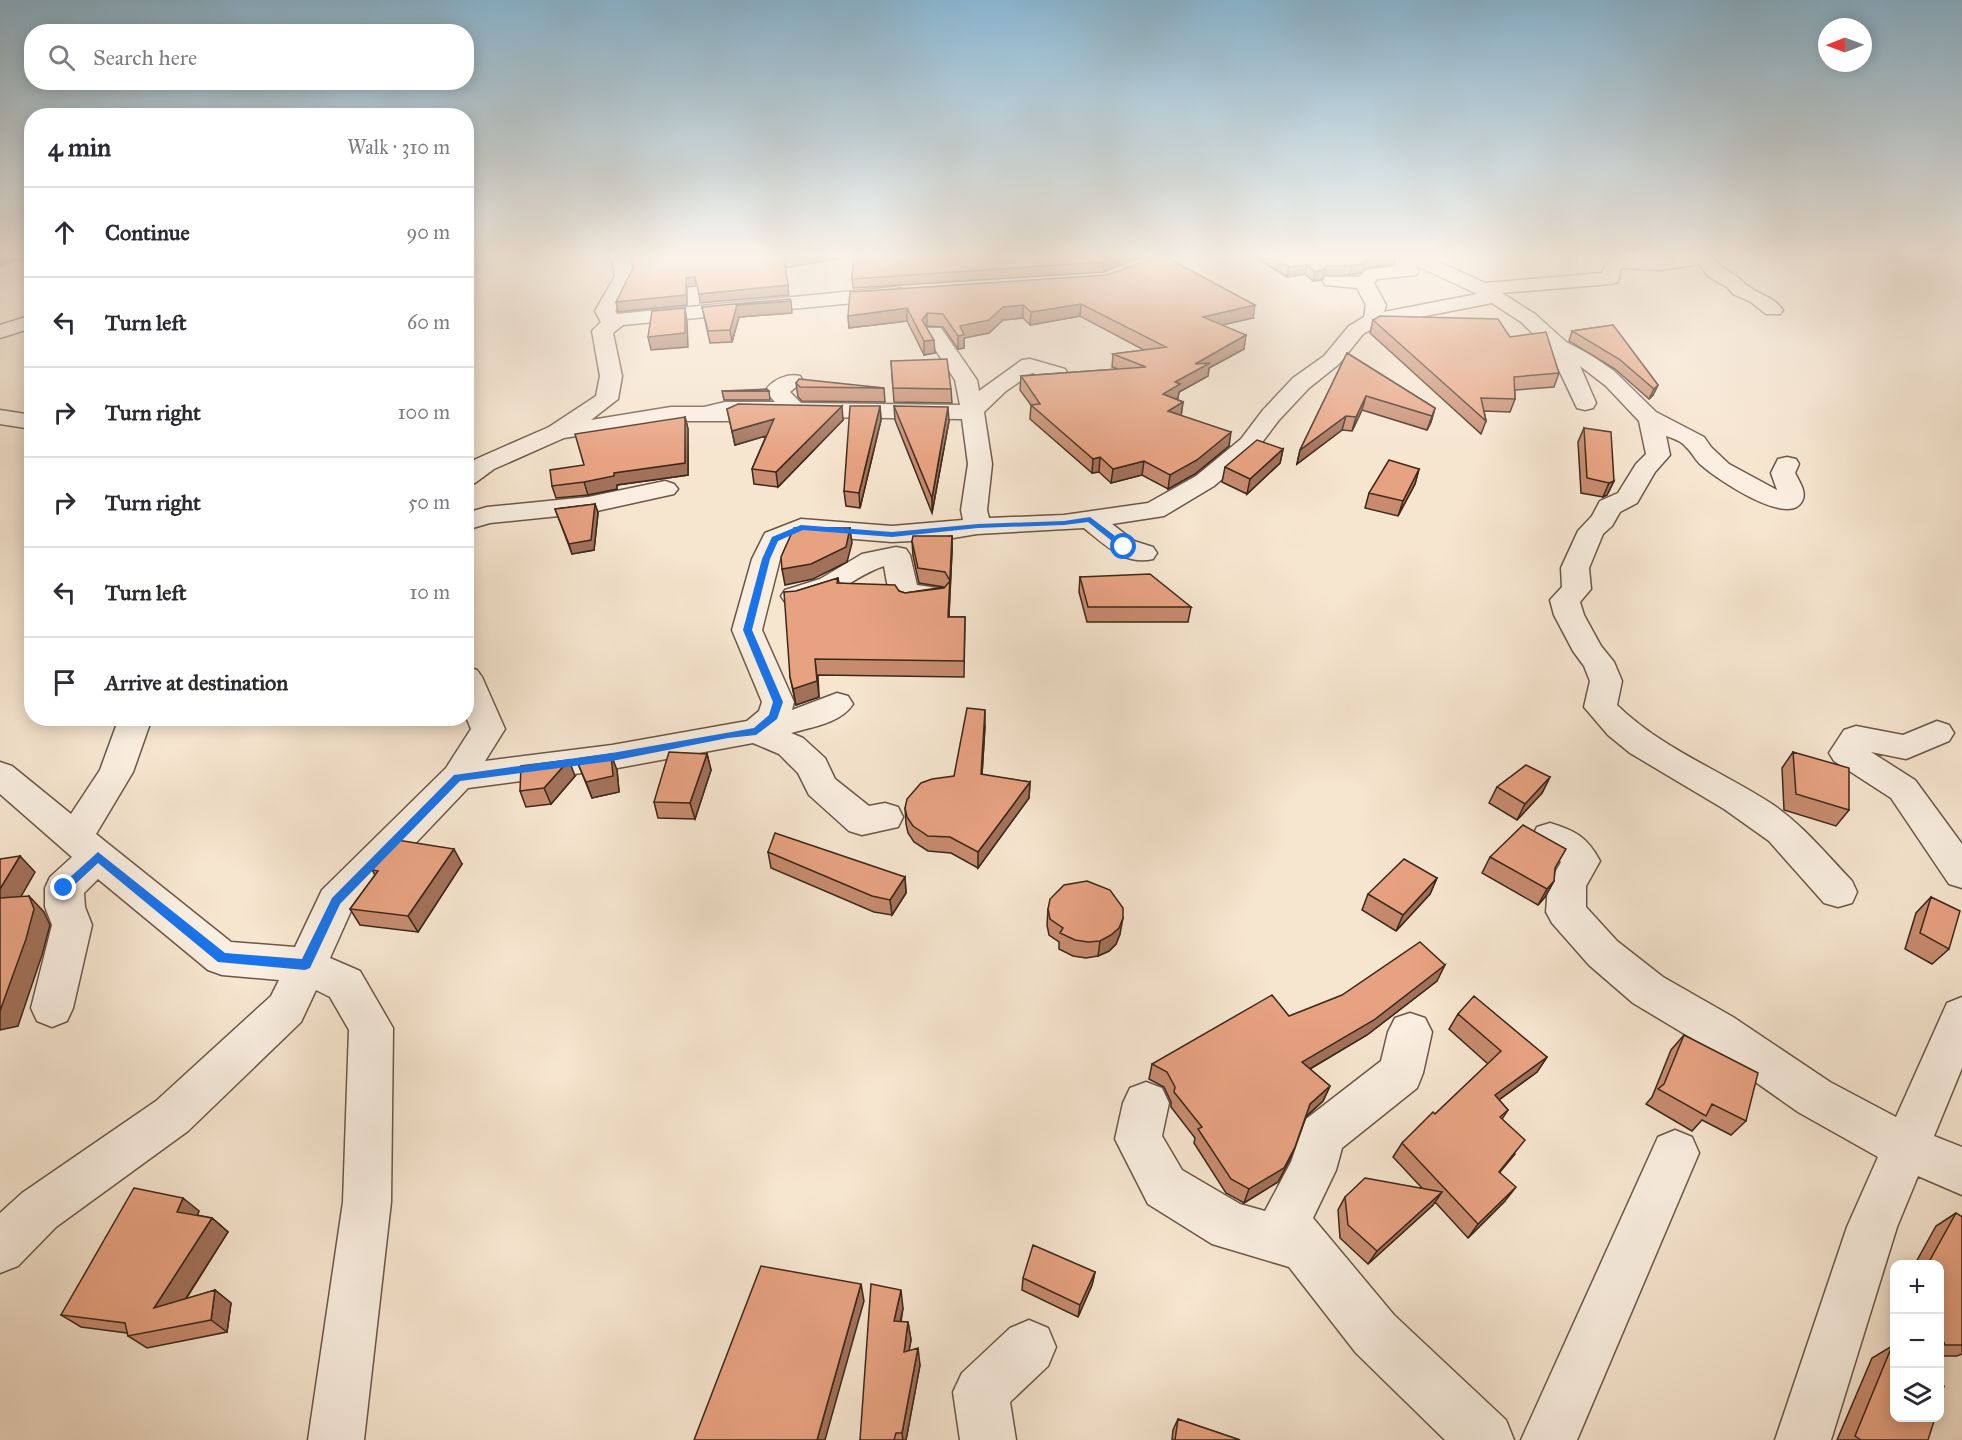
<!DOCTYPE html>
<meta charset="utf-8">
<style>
:root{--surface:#fff;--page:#f2f2f3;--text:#2b2b33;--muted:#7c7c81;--line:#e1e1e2}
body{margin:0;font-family:"IM FELL Great Primer",serif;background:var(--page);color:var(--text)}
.controls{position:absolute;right:18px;bottom:18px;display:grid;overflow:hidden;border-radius:12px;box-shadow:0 3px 15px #0003}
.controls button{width:54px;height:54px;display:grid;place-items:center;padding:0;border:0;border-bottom:2px solid var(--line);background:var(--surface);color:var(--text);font:30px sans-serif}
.compass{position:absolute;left:1818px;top:18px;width:54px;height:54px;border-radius:50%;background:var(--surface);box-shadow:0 3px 15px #0003;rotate:269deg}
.stop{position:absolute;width:18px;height:18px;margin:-14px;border:4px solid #1a73e8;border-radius:50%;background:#fff}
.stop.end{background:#1a73e8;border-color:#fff;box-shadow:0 2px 6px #0008}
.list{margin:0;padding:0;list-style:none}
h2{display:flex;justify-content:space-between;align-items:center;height:78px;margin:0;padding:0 24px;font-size:26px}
h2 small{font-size:20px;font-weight:400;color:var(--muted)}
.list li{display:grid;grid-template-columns:39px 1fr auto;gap:18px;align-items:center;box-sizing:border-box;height:90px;padding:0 24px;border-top:2px solid var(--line)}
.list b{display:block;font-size:22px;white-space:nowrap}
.list em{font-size:20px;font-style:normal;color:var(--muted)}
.icon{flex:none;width:33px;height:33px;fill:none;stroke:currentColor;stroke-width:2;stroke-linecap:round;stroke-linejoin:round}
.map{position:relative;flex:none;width:1962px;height:1440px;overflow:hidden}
.search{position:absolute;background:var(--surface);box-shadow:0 3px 15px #0003;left:24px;top:24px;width:450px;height:66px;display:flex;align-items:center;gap:15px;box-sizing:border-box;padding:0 21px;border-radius:24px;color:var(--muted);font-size:22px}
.panel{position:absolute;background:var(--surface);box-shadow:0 3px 15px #0003;left:24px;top:108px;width:450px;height:618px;border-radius:24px}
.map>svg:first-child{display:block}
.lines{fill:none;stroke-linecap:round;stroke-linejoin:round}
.minor-casing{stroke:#6b5747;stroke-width:3}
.minor{fill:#f9eee0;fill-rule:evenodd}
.wall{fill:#c78b6f;stroke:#3d281a;stroke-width:1.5}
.shaded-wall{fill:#a2715a;stroke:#3d281a;stroke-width:1.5}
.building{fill:#e7a281;stroke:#3d281a;stroke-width:1.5}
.route{fill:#1a73e8}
</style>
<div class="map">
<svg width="1962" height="1440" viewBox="0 0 1962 1440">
<rect width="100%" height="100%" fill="#f6e5cf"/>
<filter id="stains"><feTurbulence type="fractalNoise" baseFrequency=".00333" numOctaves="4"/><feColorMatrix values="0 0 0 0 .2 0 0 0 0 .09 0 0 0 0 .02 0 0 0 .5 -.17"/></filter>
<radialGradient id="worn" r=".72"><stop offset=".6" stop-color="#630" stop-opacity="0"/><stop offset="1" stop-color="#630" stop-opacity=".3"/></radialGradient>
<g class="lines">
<!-- minor casing -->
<g class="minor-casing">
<path id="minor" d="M612,256H630L633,276L615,311L617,314L895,287L902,289L904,293L902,297L895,299L623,325L613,333L622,376L618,399L591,420L671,407H704L725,402H775L765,391C772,380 787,373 800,376L803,381L790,392L801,403L960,405L955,380L924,332L927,328H941L977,380L979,391L1022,360L1030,359L1065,369L1068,374L1065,379L1057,380L1032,373L1006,391L984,412L992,464L987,510L989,518L1064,515L1148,503L1196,476L1241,439L1263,410L1293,378L1324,356L1349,326L1364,317L1366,305L1357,288L1325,285L1323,281L1325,277H1359L1366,270L1398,266L1391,256H1426L1485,283L1602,273L1606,262L1618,257L1661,259L1711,256C1721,269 1729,270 1741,280C1743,281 1745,285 1748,286C1760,295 1774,297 1783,310L1780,314H1766L1751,302L1733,294L1728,288L1708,276L1699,264L1661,270L1621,268L1618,282L1611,284L1502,293L1535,314L1566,342L1591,355L1614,371L1656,412L1704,437L1711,447L1729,464L1777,490L1771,473L1778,459L1787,457L1796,459L1799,464L1795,473C1799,481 1806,491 1803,499C1792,531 1714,477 1701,465C1695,460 1692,452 1686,447C1682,441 1672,438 1666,436L1670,455L1655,472L1637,503L1620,512L1612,526L1603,534L1589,568L1591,589L1580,602L1584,615L1601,646L1614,662L1622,681L1617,705C1662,749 1720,770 1772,804C1803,825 1826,854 1852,881L1857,892L1852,903L1838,907L1824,903L1769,841L1724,809L1630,753L1608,735L1584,707L1590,681L1584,666L1573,651L1554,615L1550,600L1562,587L1561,568L1578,531L1592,516L1600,501L1618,493L1636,464L1646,454L1639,421L1606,386L1580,366L1596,403L1593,408L1585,410L1577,408L1549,349L1521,322L1492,303L1379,325L1363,334L1339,364L1309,388L1279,420L1257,449L1214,486L1164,516L1112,524L1134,541L1153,547L1157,553L1153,559C1125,566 1104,544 1084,528L977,534L947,539L892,542L805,535L786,544L780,559L762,630L794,702L792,710L837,693L848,696L853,704C841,723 812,727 791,733L803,738L825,758L835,779L869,806L885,803L898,807L903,817L898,827L862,835L849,831L809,795L798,773L779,754L753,743L612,769L468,788L351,911L330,958L360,971L393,1028L391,1202L364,1440H308L343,1202L349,1030L330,997L316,990L301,1022L188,1131L56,1227L18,1266L0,1273V1213L22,1193L156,1101L271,996L279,980L222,975L208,970L98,879L84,893L85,907L92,925L73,1008L67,1021L52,1027L37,1021L31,1008L52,925L45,907V888L50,877L72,857L0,794V762L12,766L71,814L100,770L119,718H152L133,772L96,834L231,942L295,947L322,890L446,768L471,729L466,717V667L477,670L482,677L505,729L485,761L612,745L747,721L759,711L762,702L732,630L752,559L765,533L801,519L892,526L963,520L961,510L968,464L962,419L740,416L730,421H671L564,438L494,469L475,483L466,485V466L476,459L549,427L596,396L600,376L592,331L601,322L595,311L615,276ZM1415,265L1477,294L1384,312L1386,305L1374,283L1377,279L1416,275L1419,271Z
M32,315V328L0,338V325Z
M0,410L32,415V429L0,424Z
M665,481L674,484L678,489L674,494L588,513L490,523L466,530V513L487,507L588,497Z
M896,547L906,549L910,555L917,585L944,589L948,595L944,601L926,602L912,608L902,605L887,583L884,566C852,576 822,611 785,602L781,596L785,590L820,579L862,554Z
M1937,721L1949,725L1954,733L1949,741L1906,759L1871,752L1915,780L1962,844V888L1949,884L1891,798L1834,761L1829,753L1844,730L1856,726L1903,735Z
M1550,823C1576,831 1587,837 1600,861L1586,886V907L1617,941L1663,977L1733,1017L1830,1082L1896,1117L1947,1003L1962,997V1068L1934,1136L1962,1147V1195L1918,1176L1897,1227L1831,1440H1775L1847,1227L1878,1157L1798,1112L1703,1045L1633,1003L1589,965L1552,923L1546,912L1548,885L1561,862C1550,849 1540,853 1532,837L1537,827Z
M1410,1013L1425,1018L1432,1032L1423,1073L1417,1088L1342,1148L1336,1170L1313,1218L1394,1315L1506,1420L1514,1440H1445L1356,1353L1289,1267L1212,1244L1148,1204L1115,1139L1123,1103L1130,1088L1146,1082L1162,1088L1169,1103L1162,1136L1182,1170L1240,1204L1265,1211L1291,1162L1306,1119L1381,1061L1388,1032L1395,1018Z
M1675,1130L1692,1137L1699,1153L1577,1440H1521L1658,1137Z
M1029,1320L1048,1328L1056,1347L1048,1366L1010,1402L1016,1440H960L953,1392L962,1373L1010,1328Z"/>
</g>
<!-- minor -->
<use href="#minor" class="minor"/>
</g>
<!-- wall -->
<path class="wall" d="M854,256H1144L1103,272L853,288L852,279Z
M1253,256H1396L1394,264L1366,268L1360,273L1349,275H1325L1321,280L1313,281L1305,274L1287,277Z
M1107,275L1253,318L1222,325L1244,349L1209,368L1208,376L1179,392L1178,398L1176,399L1183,402L1181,416L1229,446L1195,474L1168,489L1142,475L1111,483L1099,472L1092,473L1030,419L1031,405L1020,390L1021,376L1118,369L1112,367L1113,354L1144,350L1080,316L1030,325L1023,318L1003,320L989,333L964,338V348L958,349L943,327L927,326L926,327L935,353L924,355L907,321L849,328L848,316Z
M702,307L792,313L739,317L732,342L710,343Z
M1373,320L1559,373L1554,387L1515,390V399L1510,412L1484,411L1486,421L1481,434L1370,333Z
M1613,325L1658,385L1653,395L1649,399L1615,369L1569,341L1572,331Z
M1347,353L1435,408L1431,422L1427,430L1362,410L1352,431L1342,430L1297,464L1300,450Z
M891,361L951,389L952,403L894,402Z
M796,383L884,388L885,402L802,401L798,397Z
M722,391H769L770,400H724Z
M880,406L881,420L860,508L846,506L844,491Z
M894,406L949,421L932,513L895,420Z
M727,409L843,420L778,487L754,484L752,469L766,436L735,445Z
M685,417L688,429V475L617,485V489L588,495L556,498L552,486Z
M1584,428L1614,481L1607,495L1603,497L1581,493L1578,442Z
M1283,449L1280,463L1247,494L1222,482L1225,467Z
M1419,469L1415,484L1398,516L1365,508L1369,493Z
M595,504L598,513L594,550L572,554L555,509Z
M952,536V551L949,617H965L964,677L818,675L819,697L796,705L790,677L796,591L838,578L839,583L899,591L905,593L944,587L919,583L913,556L912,541Z
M1080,577L1191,607L1188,622H1087L1079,592Z
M985,726L982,775L1030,782L1029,798L978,868L951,853L928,851L914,842L908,833L906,824L905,808L954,776Z
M1793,752L1849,810L1836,826L1784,810L1782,768Z
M707,754L711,770L695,819L658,818L654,802Z
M576,759L617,770L619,792L592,798Z
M575,776L551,804L526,807L520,791Z
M1550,777L1542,793L1517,820L1489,803L1497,787Z
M768,852L905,877L906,893L892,915L874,912L771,868Z
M1490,857L1555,868L1554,881L1545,897L1538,905L1482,873Z
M462,864L418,932L360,925L350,909L375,875L372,870Z
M1437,878L1430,894L1396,931L1362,910L1368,894Z
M1931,897L1949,949L1932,964L1905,949L1916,913Z
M1048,909L1120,934L1116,944L1109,951L1098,956L1086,958L1073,956L1059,949V942L1049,935L1047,925Z
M1437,981L1367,1035L1310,1069L1330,1086L1323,1101L1306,1117L1295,1147L1289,1161L1278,1182L1244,1203L1226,1193L1194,1143L1195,1138L1171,1107V1102L1164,1087L1149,1079L1152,1064Z
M1458,1014L1547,1057L1537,1072L1499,1100L1508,1110L1502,1119L1515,1154L1500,1172L1505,1201L1468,1238L1435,1202L1433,1205L1368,1264L1340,1238L1338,1210L1345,1197L1422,1188L1393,1157L1402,1143L1435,1114L1488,1064L1449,1029Z
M1684,1035L1746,1121L1731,1135L1702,1120L1692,1131L1646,1104L1652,1097L1671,1050Z
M199,1211L197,1215L212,1218L228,1232L186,1299L215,1290L231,1303L227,1332L147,1348L128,1336L127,1333L81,1327L61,1315Z
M1956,1213L1962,1217V1354L1957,1356H1940V1264H1915L1936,1226Z
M1095,1272L1092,1285L1078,1317L1022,1290L1023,1278Z
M903,1308L901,1322H908L911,1340L909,1350L920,1365L906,1440H860Z
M1892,1346L1928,1440H1837L1872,1358Z
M1178,1419L1240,1440H1172L1173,1430Z"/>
<!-- shaded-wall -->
<path class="shaded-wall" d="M0,256H30L0,266Z
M797,256H852L785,268L784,259Z
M1120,256H1144L1103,272V262Z
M1388,256H1396L1394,264L1366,268L1360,273L1349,275L1351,266L1368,259Z
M1307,265L1305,274L1287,277L1289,267Z
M1327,266L1325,275L1321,280L1313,281L1315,272Z
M695,277L696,286L687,287V305L618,312L616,302L686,278Z
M788,285L789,295L700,303L699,294Z
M791,301L792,313L739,317L732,342L730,330L737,305Z
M1081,304L1080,316L1030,325L1031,312Z
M1023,305V318L1003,320L989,333L964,338V348L958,349V336L960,326L1003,307Z
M1255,305L1253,318L1201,330L1203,317Z
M685,308L687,321L688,347L651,350L648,337Z
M907,308V321L849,328L848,316Z
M927,313V326L922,333V320Z
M1246,335L1244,349L1209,368L1208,376L1179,392L1178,398L1162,407L1163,394L1195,364Z
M934,340L935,353L924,355V341Z
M1658,385L1653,395L1649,399L1654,389Z
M1366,396L1362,410L1352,431L1356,417Z
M1183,402L1181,416L1168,411Z
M842,406L843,420L778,487L776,472Z
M880,406L881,420L860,508L859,493Z
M948,407L949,421L932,513V498Z
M1435,408L1431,422L1427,430L1432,416Z
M1346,416L1342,430L1297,464L1300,450Z
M685,417L688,429V475L617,485V489L588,495L584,482L614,473Z
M774,419L776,433L735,445L732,431Z
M1231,432L1229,446L1195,474L1168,489L1170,475Z
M1283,449L1280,463L1247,494L1250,479Z
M1100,457L1099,472L1092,473L1093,459Z
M1144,461L1142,475L1111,483L1113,469Z
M1419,469L1415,484L1398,516L1403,501Z
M1614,481L1607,495L1603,497L1609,483Z
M595,504L598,513L594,550L572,554L569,544Z
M850,528L852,543L847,562L813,579L785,585L782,569Z
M952,536V551L948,632V617Z
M815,659L819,697L796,705L793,689Z
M985,710V726L981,790V774Z
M611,754L617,770L619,792L592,798L586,782Z
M707,754L711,770L695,819L690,803Z
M569,760L575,776L551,804L544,788Z
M1550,777L1542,793L1517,820L1525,804Z
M1030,782L1029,798L978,868V852Z
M454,849L462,864L418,932L408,916Z
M20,856L35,872L7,921L0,914V889Z
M905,877L906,893L892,915L890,900Z
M1437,878L1430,894L1396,931L1403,915Z
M1554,881L1545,897L1538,905L1547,889Z
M29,896L44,912L50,925L42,955L18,1026L0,1030V1011Z
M1123,918L1120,934L1116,944L1109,951L1098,956L1100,941Z
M1445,965L1437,981L1367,1035L1296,1077L1302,1062Z
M1547,1057L1537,1072L1485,1110L1495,1095Z
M1330,1086L1323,1101L1304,1118L1310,1104Z
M1295,1147L1289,1161L1278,1182L1244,1203L1249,1189Z
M1516,1187L1505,1201L1468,1238L1478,1224Z
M1442,1192L1433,1205L1368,1264L1377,1251Z
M183,1198L199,1211L194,1225L177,1212Z
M212,1218L228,1232L172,1320L154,1308Z
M1095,1272L1092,1285L1078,1317L1080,1305Z
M861,1284L864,1301L825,1440H817Z
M215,1290L231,1303L227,1332L211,1320Z
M901,1290L903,1308L897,1338L894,1321Z
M908,1322L911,1340L906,1368L904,1352Z
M918,1348L920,1365L906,1440H903L902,1433Z"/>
<!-- building -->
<path class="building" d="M634,256H797L784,259L788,285L699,294L695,277L686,278V295L616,302L633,268L632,261Z
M854,256H1120L1103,262L852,279Z
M1159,256H1164L1255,305L1203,317L1246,335L1195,364L1210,363L1175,382L1180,384L1163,394L1183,402L1168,411L1231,432L1197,460L1170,475L1144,461L1113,469L1100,457L1093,459L1031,405L1040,404L1021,376L1146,367L1113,354L1166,347L1081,304L1031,312L1023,305L1003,307L989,320L960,326L964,335L958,336L943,314L927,313L922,320L934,340L924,341L907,308L848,316L850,292L1107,275Z
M1270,256H1388L1368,259L1362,264L1351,266H1327L1323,270L1315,272L1307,265L1289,267Z
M790,299L791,301L737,305L730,330L708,331L702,307Z
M685,308V333L648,337L652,311Z
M1380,316L1498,319L1510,337L1546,332L1559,373L1514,377L1515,399L1481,398L1486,421L1373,320Z
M1613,325L1658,385L1654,389L1619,359L1572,331Z
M1347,353L1435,408L1432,416L1366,396L1356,417L1346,416L1300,450Z
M947,359L951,389L893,388L891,361Z
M799,379L884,388L800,387L796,383Z
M767,389L769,391H722Z
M738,404L842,406L776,472L752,469L774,419L732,431L727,409Z
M850,406H880L859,493L844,491Z
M894,406L948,407L932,498Z
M685,417V463L614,473V476L584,482L552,486L550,470L584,465L575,434Z
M1584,428L1611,432L1614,481L1609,483L1587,478Z
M1257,440L1283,449L1250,479L1225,467Z
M1389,460L1419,469L1403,501L1369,493Z
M595,504L591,540L569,544L555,509Z
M794,528H850L846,547L811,564L782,569L781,557Z
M913,536H952L948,617H965L964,661L815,659L817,681L793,689L790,677L784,592L796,591L838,578L837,583L895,585L899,591L905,593L944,588L950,581L945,572L918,568L912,541Z
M1150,574L1191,607H1088L1080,577Z
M967,708L985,710L981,774L1030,782L978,852L950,837L928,836L913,826L907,817L905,808L907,799L921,783L932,779L954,776Z
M669,752L707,754L690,803L654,802Z
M1793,752L1849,768V810L1796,794Z
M611,754L613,776L586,782L576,759Z
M569,760L544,788L520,791L521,766Z
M1526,765L1550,777L1525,804L1497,787Z
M1523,825L1566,849L1555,868L1554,881L1547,889L1490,857Z
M775,833L905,877L890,900L872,896L768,852Z
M397,840L454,849L408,916L350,909L378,871L372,870Z
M20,856L0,889V859Z
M1404,859L1437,878L1403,915L1368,894Z
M1087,881L1110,890L1123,908V918L1119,928L1111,935L1100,941L1088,942L1075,940L1060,933L1063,928L1050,919L1048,909L1050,899L1064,885Z
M29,896L34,909L26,939L0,1011V898Z
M1931,897L1960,911L1949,949L1920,933Z
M1420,942L1445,965L1374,1020L1302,1062L1330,1086L1310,1104L1295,1147L1284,1168L1249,1189L1231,1179L1198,1129L1202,1127L1174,1092L1175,1087L1167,1072L1152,1064L1272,995L1289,1016L1342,995Z
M1474,996L1547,1057L1495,1095L1508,1110L1500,1117L1525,1140L1499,1172L1516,1187L1478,1224L1402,1143L1433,1112L1435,1114L1501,1051L1458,1014Z
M1684,1035L1758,1073L1746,1121L1712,1104L1706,1116L1658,1089L1664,1084Z
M1365,1178L1442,1192L1377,1251L1348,1225L1345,1197Z
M134,1188L183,1198L177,1212L212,1218L154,1308L215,1290L211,1320L128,1336L125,1323L61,1315Z
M1956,1213L1962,1217V1345H1945L1940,1334V1272L1943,1269L1940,1267V1264H1936L1930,1260Z
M1033,1245L1095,1272L1080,1305L1023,1278Z
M761,1266L861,1284L817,1440H694Z
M871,1284L901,1290L894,1321L908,1322L904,1352L918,1348L902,1433H896L894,1440H860Z
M1892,1346L1894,1348V1418H1935L1928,1440H1861L1855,1436Z
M1940,1382L1944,1386L1940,1401Z
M1178,1419L1240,1440H1175Z"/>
<!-- sky -->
<linearGradient id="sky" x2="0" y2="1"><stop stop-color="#8ab8d4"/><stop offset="0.56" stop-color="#fbf3e9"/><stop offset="1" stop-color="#fbf3e9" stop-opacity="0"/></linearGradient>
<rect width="1962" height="458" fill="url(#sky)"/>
<!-- route -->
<path class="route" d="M1090,517L1127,545V549H1122L1088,522L1064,525L978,528L892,537L803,530L778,541L770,559L752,630L783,702L777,719L756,735L728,738L612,761L460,781L340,904L310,968L305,970L218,962L98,863L68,891H60L58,888L98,852L225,953L302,959L332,898L454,775L612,753L754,728L769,715L773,702L743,630L762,559L772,537L801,525L892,532L978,524L1064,521Z"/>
<rect width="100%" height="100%" filter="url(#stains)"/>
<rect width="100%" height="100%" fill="url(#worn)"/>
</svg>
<div class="controls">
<button>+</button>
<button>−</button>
<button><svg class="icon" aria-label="layers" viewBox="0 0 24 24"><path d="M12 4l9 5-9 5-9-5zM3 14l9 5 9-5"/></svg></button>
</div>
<svg class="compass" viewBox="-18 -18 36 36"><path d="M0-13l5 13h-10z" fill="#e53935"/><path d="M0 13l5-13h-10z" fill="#7c7c81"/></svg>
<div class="stop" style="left:1124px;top:547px"></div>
<div class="stop end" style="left:64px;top:888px"></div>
<div class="search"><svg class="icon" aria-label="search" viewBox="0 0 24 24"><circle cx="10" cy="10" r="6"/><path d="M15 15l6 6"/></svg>Search here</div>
<section class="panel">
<h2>4 min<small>Walk · 310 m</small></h2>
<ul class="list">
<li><svg class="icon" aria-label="ahead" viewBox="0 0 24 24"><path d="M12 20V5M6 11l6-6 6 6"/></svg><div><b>Continue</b></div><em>90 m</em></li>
<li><svg class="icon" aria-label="left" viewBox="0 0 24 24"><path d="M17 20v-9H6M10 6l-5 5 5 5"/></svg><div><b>Turn left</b></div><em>60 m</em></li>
<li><svg class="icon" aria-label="right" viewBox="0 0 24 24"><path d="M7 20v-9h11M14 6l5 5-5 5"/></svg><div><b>Turn right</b></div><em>100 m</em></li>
<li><svg class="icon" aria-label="right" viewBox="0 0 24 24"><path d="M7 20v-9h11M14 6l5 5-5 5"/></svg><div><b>Turn right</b></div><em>50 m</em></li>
<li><svg class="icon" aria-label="left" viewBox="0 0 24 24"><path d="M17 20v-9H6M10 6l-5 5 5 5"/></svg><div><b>Turn left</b></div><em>10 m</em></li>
<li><svg class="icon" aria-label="arrive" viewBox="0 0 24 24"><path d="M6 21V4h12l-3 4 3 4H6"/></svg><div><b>Arrive at destination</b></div></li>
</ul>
</section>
</div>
